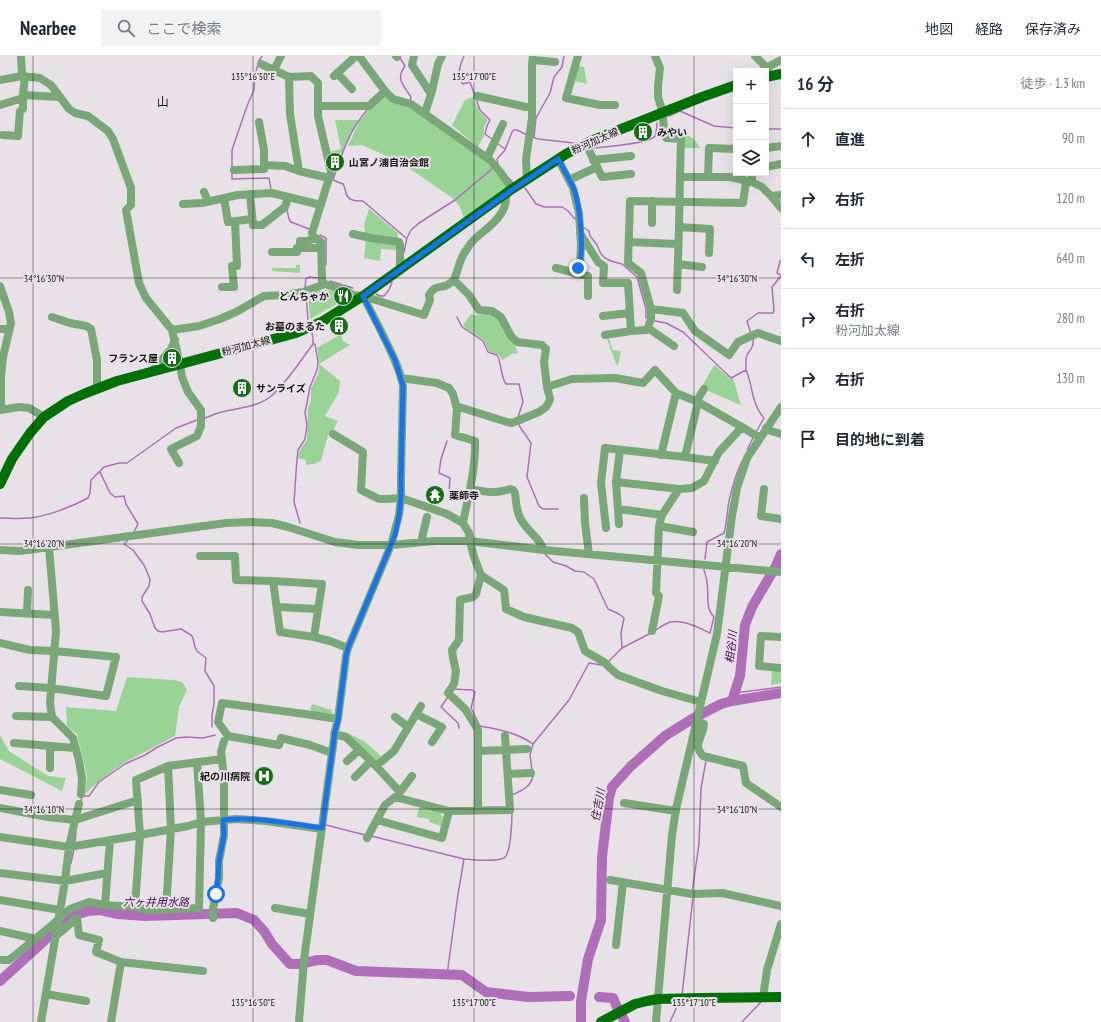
<!DOCTYPE html>
<html lang="ja">
<meta charset="utf-8">
<style>
:root{--surface:#fff;--page:#f2f2f3;--text:#1f2937;--muted:#747a83;--line:#e0e1e3}
body{margin:0;font-family:"PT Sans Narrow","Noto Sans JP",sans-serif;background:var(--page);color:var(--text)}
.controls{position:absolute;right:12px;top:12px;display:grid;overflow:hidden;border-radius:0px;box-shadow:0 4px 16px #0002}
.controls button{width:36px;height:36px;display:grid;place-items:center;padding:0;border:0;border-bottom:1px solid var(--line);background:var(--surface);color:var(--text);font:20px sans-serif}
.stop{position:absolute;width:12px;height:12px;margin:-9px;border:3px solid #1a73e8;border-radius:50%;background:#fff}
.stop.end{background:#1a73e8;border-color:#fff;box-shadow:0 1px 4px #0008}
.list{margin:0;padding:0;list-style:none}
h2{display:flex;justify-content:space-between;align-items:center;height:52px;margin:0;padding:0 16px;font-size:17px}
h2 small{font-size:13px;font-weight:400;color:var(--muted)}
.list li{display:grid;grid-template-columns:26px 1fr auto;gap:12px;align-items:center;box-sizing:border-box;height:60px;padding:0 16px;border-top:1px solid var(--line)}
.list b{display:block;font-size:15px;white-space:nowrap}
.list p{margin:0;font-size:13px;white-space:nowrap;color:var(--muted)}
.list em{font-size:13px;font-style:normal;color:var(--muted)}
.icon{flex:none;width:22px;height:22px;fill:none;stroke:currentColor;stroke-width:2;stroke-linecap:round;stroke-linejoin:round}
.map{position:relative;flex:none;width:781px;height:966px;overflow:hidden}
header{display:flex;align-items:center;gap:24px;box-sizing:border-box;height:56px;padding:0 20px;background:var(--surface);border-bottom:1px solid var(--line)}
header strong{font-size:19px}
nav{display:flex;gap:22px;margin-inline-start:auto;font-size:14px}
.search{width:280px;height:36px;background:var(--page);display:flex;align-items:center;gap:10px;box-sizing:border-box;padding:0 14px;border-radius:0px;color:var(--muted);font-size:15px}
main{display:flex}
aside{flex:1;background:var(--surface)}
.map>svg:first-child{display:block}
.green{fill:#9ad396}
.lines{fill:none;stroke-linecap:round;stroke-linejoin:round}
.stream{stroke:#af6fb8;stroke-width:1.5}
.river{stroke:#af6fb8;stroke-width:10}
.minor{stroke:#7aa777;stroke-width:8}
.major{stroke:#007007;stroke-width:10}
.route{stroke:#1a73e8;stroke-width:5}
.ticks{fill:none;stroke:#171517;stroke-width:1;stroke-opacity:0.45}
.labels{text-anchor:middle;dominant-baseline:central;stroke-width:4;stroke-linejoin:round;paint-order:stroke}
.poi-label{font-size:10px;font-weight:bold;fill:#171517;stroke:#e8e2e8;text-anchor:start}
.street-label{font-size:10px;fill:#171517;stroke:#e8e2e8}
.water-label{font-size:11px;font-style:italic;fill:#44064d;stroke:#e8e2e8}
.quarter-label{font-size:12px;fill:#171517;stroke:#e8e2e8}
.ticks-label{font-size:10px;text-anchor:middle;fill:#171517;stroke:#e8e2e8;stroke-width:4;stroke-linejoin:round;paint-order:stroke}
</style>
<header>
<strong>Nearbee</strong>
<div class="search"><svg class="icon" aria-label="search" viewBox="0 0 24 24"><circle cx="10" cy="10" r="6"/><path d="M15 15l6 6"/></svg>ここで検索</div>
<nav><a>地図</a><a>経路</a><a>保存済み</a></nav>
</header>
<main>
<div class="map">
<svg width="781" height="966" viewBox="0 0 781 966">
<rect width="100%" height="100%" fill="#e8e2e8"/>
<!-- green -->
<path class="green" d="M579,10L584,11L587,28L574,25Z
M384,39L410,49L488,105L506,131L464,162L459,149L451,141L400,106L362,89L348,90L359,66L365,58Z
M473,41L479,55L488,64L484,71V80L478,91L452,69L465,44Z
M335,64H358L342,97L330,99L329,96L341,93Z
M684,77L694,83L700,92H683Z
M369,153L398,177L397,194L381,193L380,205L364,202L366,182L364,169Z
M296,209H300V217L272,215V212H296Z
M315,234H327L337,235V248L310,263L308,236Z
M471,258L475,259L489,258L498,262L509,284L514,288L518,297L512,298L502,304L499,299L489,295L484,284L467,274L463,269Z
M341,278L343,285L350,289L319,308L340,325L339,336L325,360L338,365L330,380L328,379L321,405L314,408L306,409V404L297,402L300,394L307,384L308,352L311,344V333L319,316V308L317,292Z
M606,280H608L613,294L621,295L620,302L618,309L616,308Z
M715,309L730,323L733,322L741,349L701,332L713,311Z
M772,614L781,615V627L771,629Z
M127,621L174,624L182,626L187,634L179,651L175,680L124,707L98,726L85,738L87,720L77,678L67,670L66,651L116,655Z
M312,648L332,654V659L310,656Z
M343,675L364,685L382,701L375,706Z
M0,679L9,695L48,720L66,722L62,735L0,703Z
M419,751L440,756L443,762L441,770L429,766V763L417,761Z"/>
<g class="lines">
<!-- stream -->
<path class="stream" d="M464,0C460,9 456,20 463,28L470,26L475,40
M400,2L405,10C395,23 404,30 411,41L410,45
M259,5L262,0
M476,43L480,54L490,64L487,70L485,78L493,84
M368,53C350,72 341,100 333,124L343,128C345,131 345,133 346,137C348,145 356,145 363,145L406,182
M669,60L680,55L714,70L736,72
M766,73H781
M532,81L538,83L574,87
M534,81L536,62L550,37L554,21L562,11L564,0
M497,87L505,93
M592,92C603,91 650,88 655,80C656,76 657,71 657,67
M498,109L497,103L505,94L512,76L514,74H517L527,79
M232,113V94L247,50L254,34L255,18L258,9
M232,116V123L269,122L271,134
M509,122L513,127
M525,132L536,148L544,151H562L568,155L575,163
M287,154L289,163L291,166L309,173
M583,171L589,175L590,180L597,189L601,198L605,202L611,205L622,208L637,221L646,253V262
M320,179L326,182V209
M404,196L407,182L411,174L419,167L455,144L493,112
M781,219L777,217L780,205L781,204
M330,225L353,232
M305,231L306,223L309,221L319,222
M306,238L308,265
M376,238L380,240H384L389,234L392,226
M457,261L462,271L483,285L488,296L497,299C502,308 500,319 506,328H519L523,346L518,361
M655,265L666,267L683,276L731,322L746,314C753,329 751,348 764,362L756,376
M751,278L747,265L758,257H773L774,255L772,231L781,220
M746,313C746,309 745,303 747,299C750,293 754,292 753,283
M205,362C211,360 216,357 222,356C238,352 257,351 270,341C286,328 301,304 313,288V283L312,277
M518,366L520,371L531,387L527,421L539,450L543,453H558
M447,385L441,403L439,417L450,422L449,437L466,440
M747,394L753,382
M100,416L110,437L115,441L124,440L126,448L138,468L134,476
M0,462C9,462 19,463 29,462C46,461 73,450 88,442L90,437L91,424L104,411L119,407H127L176,372L197,364
M300,467L294,446L297,403L298,394L305,383L307,369L305,357L310,331L317,314L318,306L315,288H313
M128,484L124,488L133,494L144,509L150,523L149,530L142,541V545L150,558L155,572L158,575L162,576L181,573L191,579L193,582L195,591L197,595L206,602L205,615L214,630V648L212,659V671
M544,497L553,506L566,510L575,515L584,516L594,523L608,553L619,558L624,562L621,577L622,592
M705,503L707,486L724,477C727,467 727,456 729,445C732,431 736,418 742,405
M656,574C660,571 665,568 670,566C683,563 699,572 710,577L714,561C705,552 709,538 707,527C707,522 705,518 704,514
M608,606L622,592L651,577
M453,633L472,634L475,636L471,652L480,670C498,673 518,677 533,688
M734,637L781,631
M448,641L441,651L458,667L459,672
M532,714L530,699L533,688L569,644L589,607L601,609H603
M512,739C521,735 531,731 533,720
M81,745L82,740H89L99,726L125,708L145,699L156,692L176,682L186,681L203,682L215,679
M326,769L365,779
M371,780L464,803
M75,787L76,777
M71,807L74,793
M692,836L699,788L701,732L706,705
M447,919L458,838L464,803C474,804 495,806 504,802C511,798 512,764 512,756
M682,939L693,841
M670,966L679,946
M742,966L761,946"/>
<!-- river -->
<path class="river" d="M732,645L740,620L745,569L752,551L776,510L781,498
M0,925L45,884L75,859L88,855L100,854L118,858L145,860L237,857L254,864L264,875L272,888L290,908H299L318,904H327L356,915L462,919L486,936L528,941L570,940
M599,941L613,942L617,951
M622,960L625,966
M581,966V945L588,903L601,864L602,801L609,742L612,731L630,711L665,680L692,663L721,648L732,645L781,637"/>
<!-- minor -->
<path class="minor" d="M21,0L22,20
M359,0L385,35L393,43L411,48L490,104L501,117L512,133
M396,0L397,1
M414,0L412,9L431,38
M578,0L566,42L600,49H615
M655,0L660,12L658,30V41L663,57L664,78L666,82L681,83L680,121
M755,0L764,9L770,20
M533,4L555,6
M261,8L289,21L311,20L318,27V60L331,116L312,177L313,180L321,186L322,225L325,228
M766,12L781,4
M274,14L281,0
M337,17L352,33
M334,20L356,0
M289,21L290,58L299,115L329,122
M0,24L22,20L40,22L51,29L69,53L75,57L88,60L108,75L113,83L131,132V149L126,154L139,227L146,242L172,274L180,308L182,321L188,336L201,354V370L197,380L171,393L179,407
M23,39L60,41
M477,40L526,51H532
M0,49L23,42
M318,50H369L385,35
M425,57L432,35L438,8L442,0
M3,79L18,80L20,55L23,53V39L25,20
M586,88L602,121L631,118
M766,92L781,90
M487,102L503,68
M558,103L573,132L579,157L581,189L580,208L574,217
M593,104L631,100
M265,109L285,110L299,115
M766,111L781,108
M234,114L264,113V94L259,66
M752,117V126L762,131L771,140L781,139
M708,121L709,92L736,93
M527,124L526,103L532,62V8L533,0
M569,124L597,111
M746,125L743,147L630,145L628,207L641,217L651,253L683,257L695,275L729,299L738,286L758,277L781,285
M204,136L208,145
M250,138L253,169H262L285,151L288,141
M771,140L781,152
M224,142L228,166L252,163
M652,145V167
M183,148L202,147L238,139L272,137L321,149
M580,177L598,206L604,210L603,227H628L631,275L605,279
M353,178L371,182L399,186L400,189V214
M629,186L678,188
M300,192V185H307L315,182
M272,196H297V192H321
M709,197L710,173L679,171L680,121H730L752,126
M678,208L702,211
M556,212L588,220V240
M454,224L469,239L479,254L492,255L501,261L511,280L517,286L542,289L546,293L544,306L547,331L550,343L549,346L546,351L539,356L512,367L507,366L456,350
M0,230L9,256L11,267L3,301L1,320V354
M222,231H234L232,210H237L235,165
M677,234L679,171
M603,260L630,257
M52,261L70,267L86,270L91,273L97,304V333
M648,272L674,290
M0,273H9
M172,274L199,270L220,263L236,256L264,240L285,239L303,236L325,228L347,235L353,239L363,240L424,259L430,244L429,239C435,230 436,232 445,230C449,229 451,226 454,224C458,215 459,204 465,196C468,191 472,185 477,181C490,170 508,158 506,138
M631,275L647,274L651,263V253
M151,316L171,293L175,284
M401,322L437,327L449,332L453,338L457,353L455,379L475,385C476,413 468,440 463,467
M547,331L572,323L615,322L643,327L655,314L676,337
M696,346L704,333
M0,354L19,351L29,352L44,361
M766,372L771,375L781,378
M333,378L363,396L361,434L379,443H386L401,442L447,458L463,467L469,477L470,485L474,501L481,519L504,534L506,553L524,561L572,572L578,576L585,595L604,606L611,613L618,619L662,635L701,646
M661,399L676,337L698,346L742,371L760,382
M685,401L698,346
M616,426L679,433
M470,433C486,436 493,438 510,433L513,434L515,437C516,447 517,460 524,468C530,477 540,483 544,494
M764,433L761,460L781,463
M584,442L585,467L589,498
M619,453L662,459
M619,468L616,426L620,394
M659,470L693,476
M606,472L601,427L605,392L685,401L715,405
M421,486L427,461
M49,491L56,575L50,647L52,661L73,682L79,705L82,722L81,738
M0,494L20,495L226,467L251,466L272,467L288,471L335,486L358,489H391L435,485H470L544,494L781,516
M200,500H235L236,524L273,525L322,528L314,581L280,576L273,525
M277,551L318,553
M0,556L54,559
M27,557L28,534
M652,575L659,540L656,537L659,470L662,459L679,433L692,432L704,425L719,396L742,371
M314,581L330,585L348,592
M781,581L761,580L759,610L781,612
M0,587L30,594L54,595L116,601L106,640L51,632L19,630
M416,658L442,671L432,686
M16,660L52,661
M395,661L408,671
M695,671L702,667L704,668C703,682 692,688 703,700L743,710L746,727L781,751
M334,678L346,681L376,710L400,736L412,720
M14,687L75,692
M478,695L527,693
M332,697L310,689L281,682L279,689L228,680L218,666L222,647L305,658L338,663
M347,705L359,694
M376,710L394,695L421,650
M50,712V690
M508,718L531,717
M355,721L371,705
M0,734L31,739
M624,747L676,755
M0,752L48,761L75,764L138,744
M478,754V674L465,653L448,637L454,628L456,615L453,602L452,594L459,584L460,544L473,541L476,538L481,519
M377,764L442,782L449,755
M0,781L69,791L135,780L188,770L201,766L236,763L266,765L322,773
M367,782L385,749L395,741L449,755L510,754L505,680
M0,817L65,825L107,817
M610,824L692,838L722,837L781,850
M0,844L60,854
M105,849L110,784
M135,851L140,779L136,724L168,710
M275,852L310,858
M166,853L171,773L168,710L222,703
M213,862V853L219,822V805L224,779V720L221,696L224,685
M0,875L36,883
M56,880L77,862L79,879L99,884L96,896L121,906L203,915
M616,889L623,826
M0,904H9L51,870L70,853L89,846L105,849L135,851L148,854L199,852L201,766L197,706
M46,938L86,945
M763,941L767,914L781,868
M41,966L65,825L69,791L75,764L79,748
M111,966L121,906
M299,966L304,904L335,675L338,663L346,600L348,592L391,489L399,459L401,442V421L403,330C400,312 390,294 382,277C376,265 369,252 363,240
M656,966L672,779L676,753L717,578L732,460L737,432L747,402L781,351"/>
<!-- major -->
<path class="major" d="M766,21L781,18
M0,428L12,403L30,377L44,361L68,345L86,337L117,325L296,277L323,265L363,240L512,133L566,98L591,85L702,41L736,29
M601,966L635,948L647,945L658,943L701,942L781,941"/>
</g>
<g class="lines">
<!-- route -->
<path class="route" d="M216,838L218,822L219,805L224,779L223,764C253,760 292,768 322,772L335,675L338,664L346,600L348,592L395,479L399,459L401,442V421L403,330L395,304L363,240L512,134L558,103C563,112 569,122 573,131C580,147 585,196 578,212"/>
</g>
<!-- ticks -->
<path class="ticks" d="M33,0V966M253,0V966M474,0V966M694,0V966M0,222H781M0,488H781M0,753H781"/>
<!-- icons -->
<defs>
<g id="building-disc" transform="scale(1)"><circle r="9.5" fill="#156d16" stroke="#e8e2e8"/><path d="M-4-6H4V6H1V3H-1V6H-4ZM-2.5-4.3h1.7v1.8h-1.7ZM.8-4.3h1.7v1.8H.8ZM-2.5-1h1.7V.8h-1.7ZM.8-1h1.7V.8H.8Z" fill="#fff"/></g>
<g id="restaurant-disc" transform="scale(1)"><circle r="9.5" fill="#156d16" stroke="#e8e2e8"/><path d="M-5-6h1v4h1v-4h1v4h1v-4h1v5L-1.5 .5V6h-2V.5L-5-1ZM5-6V6H3V1.5H1.5Q1.5-4 5-6Z" fill="#fff"/></g>
<g id="temple-disc" transform="scale(1)"><circle r="9.5" fill="#156d16" stroke="#e8e2e8"/><path d="M0-6L5-2H3V0L6.5 2.5H4V6H1.5V3h-3V6H-4V2.5H-6.5L-3 0V-2H-5Z" fill="#fff"/></g>
<g id="hospital-disc" transform="scale(1)"><circle r="9.5" fill="#156d16" stroke="#e8e2e8"/><path d="M-5-5h3v3.5h4V-5h3V5h-3V1.5h-4V5h-3Z" fill="#fff"/></g>
</defs>
<g fill-rule="evenodd">
<use href="#building-disc" x="643" y="76"/>
<use href="#building-disc" x="335" y="106"/>
<use href="#restaurant-disc" x="343" y="240"/>
<use href="#building-disc" x="339" y="270"/>
<use href="#building-disc" x="172" y="302"/>
<use href="#building-disc" x="242" y="332"/>
<use href="#temple-disc" x="435" y="439"/>
<use href="#hospital-disc" x="264" y="720"/>
</g>
<g class="labels">
<!-- poi labels -->
<g class="poi-label">
<text x="657" y="76">みやい</text>
<text x="349" y="106">山宮ノ浦自治会館</text>
<text x="329" y="240" text-anchor="end">どんちゃか</text>
<text x="325" y="270" text-anchor="end">お墓のまるた</text>
<text x="158" y="302" text-anchor="end">フランス屋</text>
<text x="256" y="332">サンライズ</text>
<text x="449" y="439">薬師寺</text>
<text x="250" y="720" text-anchor="end">紀の川病院</text>
</g>
<!-- street labels -->
<g class="street-label">
<text transform="translate(595 85) rotate(-24)">粉河加太線</text>
<text transform="translate(246 290) rotate(-15)">粉河加太線</text>
</g>
<!-- water labels -->
<g class="water-label">
<text transform="translate(731 591) rotate(-84)">相谷川</text>
<text transform="translate(598 749) rotate(-80)">住吉川</text>
<text x="156" y="846">六ヶ井用水路</text>
</g>
<!-- quarter labels -->
<g class="quarter-label">
<text x="163" y="45">山</text>
</g>
</g>
<g class="ticks-label">
<text x="253" y="24">135°16'50"E</text>
<text x="474" y="24">135°17'00"E</text>
<text x="44" y="226">34°16'30"N</text>
<text x="737" y="226">34°16'30"N</text>
<text x="44" y="491">34°16'20"N</text>
<text x="737" y="491">34°16'20"N</text>
<text x="44" y="757">34°16'10"N</text>
<text x="737" y="757">34°16'10"N</text>
<text x="253" y="950">135°16'50"E</text>
<text x="474" y="950">135°17'00"E</text>
<text x="694" y="950">135°17'10"E</text>
</g>
</svg>
<div class="controls">
<button>+</button>
<button>−</button>
<button><svg class="icon" aria-label="layers" viewBox="0 0 24 24"><path d="M12 4l9 5-9 5-9-5zM3 14l9 5 9-5"/></svg></button>
</div>
<div class="stop" style="left:216px;top:838px"></div>
<div class="stop end" style="left:578px;top:212px"></div>
</div>
<aside>
<h2>16 分<small>徒歩 · 1.3 km</small></h2>
<ul class="list">
<li><svg class="icon" aria-label="ahead" viewBox="0 0 24 24"><path d="M12 20V5M6 11l6-6 6 6"/></svg><div><b>直進</b></div><em>90 m</em></li>
<li><svg class="icon" aria-label="right" viewBox="0 0 24 24"><path d="M7 20v-9h11M14 6l5 5-5 5"/></svg><div><b>右折</b></div><em>120 m</em></li>
<li><svg class="icon" aria-label="left" viewBox="0 0 24 24"><path d="M17 20v-9H6M10 6l-5 5 5 5"/></svg><div><b>左折</b></div><em>640 m</em></li>
<li><svg class="icon" aria-label="right" viewBox="0 0 24 24"><path d="M7 20v-9h11M14 6l5 5-5 5"/></svg><div><b>右折</b><p>粉河加太線</p></div><em>280 m</em></li>
<li><svg class="icon" aria-label="right" viewBox="0 0 24 24"><path d="M7 20v-9h11M14 6l5 5-5 5"/></svg><div><b>右折</b></div><em>130 m</em></li>
<li><svg class="icon" aria-label="arrive" viewBox="0 0 24 24"><path d="M6 21V4h12l-3 4 3 4H6"/></svg><div><b>目的地に到着</b></div></li>
</ul>
</aside>
</main>
